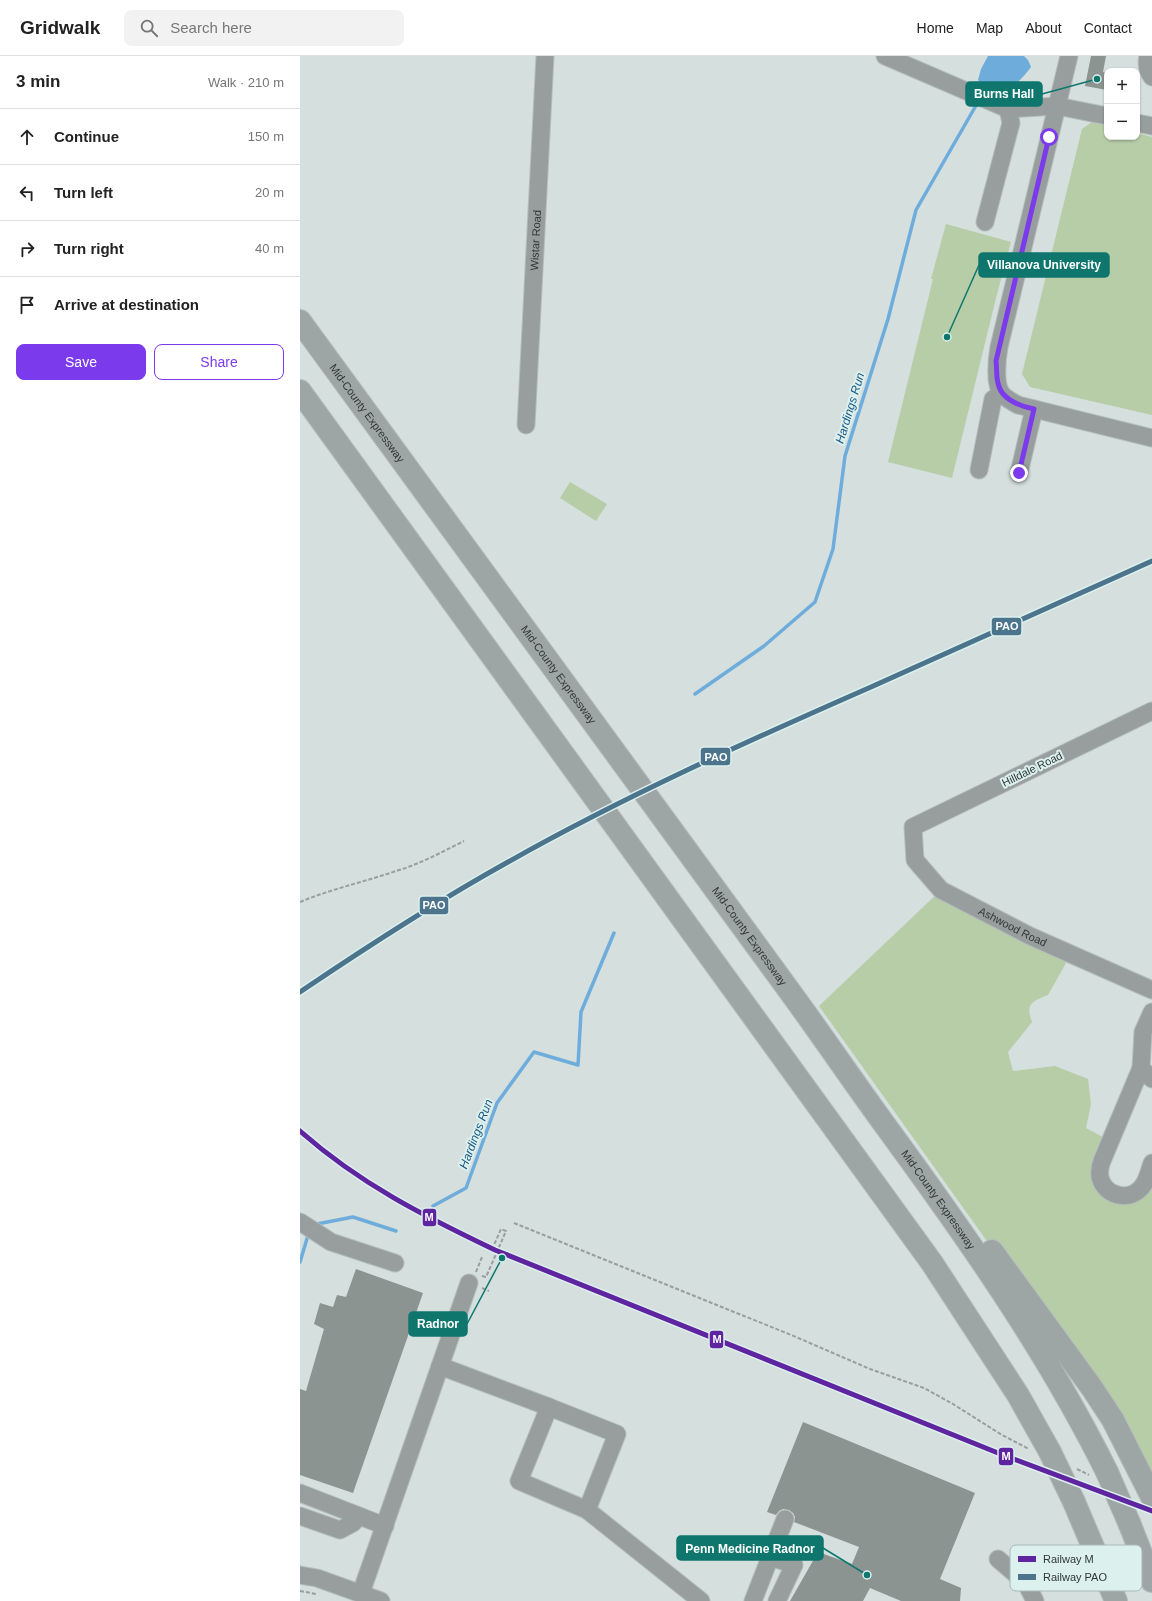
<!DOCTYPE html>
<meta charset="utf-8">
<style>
:root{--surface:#fff;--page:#f2f2f2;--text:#222;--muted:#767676;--line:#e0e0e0;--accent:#7c3aed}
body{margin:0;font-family:Arial,sans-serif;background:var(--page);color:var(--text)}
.controls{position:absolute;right:12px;top:12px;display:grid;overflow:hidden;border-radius:8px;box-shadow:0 1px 3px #0004}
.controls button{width:36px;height:36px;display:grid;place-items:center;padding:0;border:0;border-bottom:1px solid var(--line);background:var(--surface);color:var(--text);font:20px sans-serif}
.stop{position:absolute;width:12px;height:12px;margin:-9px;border:3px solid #7c3aed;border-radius:50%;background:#fff}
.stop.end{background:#7c3aed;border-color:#fff;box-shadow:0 1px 4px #0008}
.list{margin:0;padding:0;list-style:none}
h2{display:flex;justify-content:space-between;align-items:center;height:52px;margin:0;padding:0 16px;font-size:17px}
h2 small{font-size:13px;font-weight:400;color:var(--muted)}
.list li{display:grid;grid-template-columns:26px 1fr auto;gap:12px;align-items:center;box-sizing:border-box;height:56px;padding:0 16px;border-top:1px solid var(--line)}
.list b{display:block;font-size:15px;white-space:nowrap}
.list em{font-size:13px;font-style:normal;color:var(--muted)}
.actions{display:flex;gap:8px;padding:12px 16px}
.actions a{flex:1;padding:9px 0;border:1px solid var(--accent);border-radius:8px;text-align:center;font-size:14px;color:var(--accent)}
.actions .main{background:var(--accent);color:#fff}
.icon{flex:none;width:22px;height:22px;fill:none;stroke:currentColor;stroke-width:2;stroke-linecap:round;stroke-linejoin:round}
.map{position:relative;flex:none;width:852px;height:1545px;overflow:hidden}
header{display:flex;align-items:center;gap:24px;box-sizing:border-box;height:56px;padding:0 20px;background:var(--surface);border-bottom:1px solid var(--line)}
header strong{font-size:19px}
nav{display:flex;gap:22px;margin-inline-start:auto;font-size:14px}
.search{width:280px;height:36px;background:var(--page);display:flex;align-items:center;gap:10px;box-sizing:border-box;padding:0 14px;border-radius:8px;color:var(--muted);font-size:15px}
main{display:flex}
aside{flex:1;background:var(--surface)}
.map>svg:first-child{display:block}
.green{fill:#b6cda8}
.water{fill:#6eaddb}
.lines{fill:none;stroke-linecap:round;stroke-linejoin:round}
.stream{stroke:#6eaddb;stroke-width:3.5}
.building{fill:#8c9492}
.minor-casing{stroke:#b4bdbc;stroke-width:19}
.highway-casing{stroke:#b4bdbc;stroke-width:24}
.path{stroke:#999e9e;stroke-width:2;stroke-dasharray:4 2;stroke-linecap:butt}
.minor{stroke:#989e9d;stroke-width:17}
.highway{stroke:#9ea5a5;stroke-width:22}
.highway-bridge-casing{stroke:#b4bdbc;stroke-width:24;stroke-linecap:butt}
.highway-bridge{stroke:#9ea5a5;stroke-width:22}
.rail-1-casing{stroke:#dcf1ee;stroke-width:8}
.rail-2-casing{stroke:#dcf1ee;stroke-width:8}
.rail-1{stroke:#5f249f;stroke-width:5}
.rail-2{stroke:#4c748c;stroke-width:5}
.route{stroke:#7c3aed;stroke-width:5}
.labels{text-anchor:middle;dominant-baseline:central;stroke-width:4;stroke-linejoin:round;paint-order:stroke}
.street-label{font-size:11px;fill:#2f3736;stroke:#dcf1ee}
.water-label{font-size:12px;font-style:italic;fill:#1a5783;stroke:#dcf1ee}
.key{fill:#dcf1ee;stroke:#a8b9b7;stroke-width:1}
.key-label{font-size:11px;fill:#2f3736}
.leader{fill:none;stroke:#0f766e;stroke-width:1.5}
.callout-dot{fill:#0f766e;stroke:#dcf1ee;stroke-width:1.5}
.callout{fill:#0f766e;stroke:#0f766e;stroke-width:1.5}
.callout-label{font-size:12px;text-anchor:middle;font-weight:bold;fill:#fff}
.line-badge{stroke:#dcf1ee;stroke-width:1.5}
.badge-label{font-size:11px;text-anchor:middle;font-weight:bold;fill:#fff}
</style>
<header>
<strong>Gridwalk</strong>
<div class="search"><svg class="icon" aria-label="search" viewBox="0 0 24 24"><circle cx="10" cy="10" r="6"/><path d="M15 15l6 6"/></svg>Search here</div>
<nav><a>Home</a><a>Map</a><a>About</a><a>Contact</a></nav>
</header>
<main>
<aside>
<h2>3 min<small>Walk · 210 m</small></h2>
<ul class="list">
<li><svg class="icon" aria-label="ahead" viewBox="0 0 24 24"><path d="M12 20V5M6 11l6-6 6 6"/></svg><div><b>Continue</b></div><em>150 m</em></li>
<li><svg class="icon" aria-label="left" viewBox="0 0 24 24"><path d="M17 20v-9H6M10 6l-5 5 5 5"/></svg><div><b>Turn left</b></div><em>20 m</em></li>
<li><svg class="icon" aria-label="right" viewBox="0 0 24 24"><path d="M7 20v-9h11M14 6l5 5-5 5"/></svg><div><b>Turn right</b></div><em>40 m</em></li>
<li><svg class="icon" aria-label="arrive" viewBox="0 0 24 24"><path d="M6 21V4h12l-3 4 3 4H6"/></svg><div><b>Arrive at destination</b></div></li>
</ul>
<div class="actions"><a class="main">Save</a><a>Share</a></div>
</aside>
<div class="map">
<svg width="852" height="1545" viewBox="0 0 852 1545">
<rect width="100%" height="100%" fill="#d4dfde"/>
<!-- green -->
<path class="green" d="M792,66L807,70V81H837V77L852,81V359L730,331L722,318L782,73Z
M646,168L711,186L697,238L652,422L588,406L633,223H631Z
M270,426L307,448L296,465L260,442Z
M641,834L771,898L748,939C732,945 725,948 732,966L708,996L713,1015L755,1010L788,1023L791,1048L786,1072L810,1085L802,1105L809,1135L852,1129V1416L519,950Z"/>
<!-- water -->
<path class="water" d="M688,0H724L728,4L731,11C721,25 704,42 687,33C683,31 680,27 678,24L681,13Z"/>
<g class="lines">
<!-- stream -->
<path class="stream" d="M395,638L464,590L515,546L533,493L545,400L588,263L616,154L678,46
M133,1150L166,1132L197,1047L234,996L278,1009L281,956L314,877
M14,1170L17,1168L53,1161L96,1175
M0,1206L9,1176"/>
</g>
<!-- building -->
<path class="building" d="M791,0H806L803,16L807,17V34L785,30Z
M56,1213L123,1237L53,1437L0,1419V1333L6,1335L24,1273L14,1268L20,1247L33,1251L37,1239L46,1241Z
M503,1366L675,1437L640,1523L661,1532L660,1545H601L570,1532L563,1545H490L518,1496L552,1508L559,1491L494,1466L495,1461L493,1457L489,1454L483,1453L479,1455L476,1459L467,1456Z"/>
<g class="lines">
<!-- minor casing -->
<g class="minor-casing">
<g id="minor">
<path d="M585,0L708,53L757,50L807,60"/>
<path d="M769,0L699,291C697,302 694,329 702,338C706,343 713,346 718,349L852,382"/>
<path d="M848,0C846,8 847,14 852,21"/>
<path d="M837,67L852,70"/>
<path d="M685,166L711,67L708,53"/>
<path id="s1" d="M226,369L245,0"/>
<path d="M679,414L693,343L701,338"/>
<path d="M719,417L734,353"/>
<path id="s2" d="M852,655L613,771L615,804L641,834L730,880L852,934"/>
<path d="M852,956L843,976L841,1012L852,1023"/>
<path d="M841,1012L802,1105C800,1110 799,1115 800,1121C804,1139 827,1146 840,1133C847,1127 849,1115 852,1107"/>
<path d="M0,1166L31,1186L95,1207"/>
<path d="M140,1310L249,1351"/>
<path d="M0,1437L85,1470"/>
<path d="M287,1454L317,1378L249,1351L219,1425L287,1454L401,1545"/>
<path d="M0,1460L40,1474L53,1467L58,1460"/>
<path d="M471,1501L494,1509L477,1545"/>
<path d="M698,1503L726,1527L735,1545"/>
<path d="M0,1519L17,1522L81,1545"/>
<path d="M61,1537L169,1227"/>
<path d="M453,1545L485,1463"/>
</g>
</g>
<!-- highway casing -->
<g class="highway-casing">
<g id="highway">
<path id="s3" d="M0,265C165,492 332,717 496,944C525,984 553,1025 582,1065C664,1177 745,1291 807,1416"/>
<path d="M0,335L632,1207L718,1339L750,1396"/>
<path d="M692,1195L792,1332L813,1364L852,1441"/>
<path d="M774,1446L816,1545"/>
<path d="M830,1469L852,1525"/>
</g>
</g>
<!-- path -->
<path class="path" d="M0,846C31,833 64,826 96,815C120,808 142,796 164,785
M214,1167L496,1281L570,1313L624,1332L653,1348L702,1379L729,1393
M176,1216L182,1201
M182,1220L186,1221L206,1175L201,1173L194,1189
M182,1232L189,1235
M777,1413L789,1419
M0,1535L16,1538"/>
<!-- minor -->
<use href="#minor" class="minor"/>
<!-- highway -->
<use href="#highway" class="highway"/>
<!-- highway-bridge casing -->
<g class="highway-bridge-casing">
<path id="highway-bridge" d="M750,1396L774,1446
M807,1416L830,1469"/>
</g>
<!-- highway-bridge -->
<use href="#highway-bridge" class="highway-bridge"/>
<!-- rail-1 casing -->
<g class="rail-1-casing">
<path id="rail-1" d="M0,1075C60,1128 124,1160 195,1194L703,1399L852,1455"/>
</g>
<!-- rail-2 casing -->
<g class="rail-2-casing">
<path id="rail-2" d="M0,936C68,890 136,846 208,806C325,740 448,685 571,631C665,589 759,547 852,505"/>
</g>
<!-- rail-1 -->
<use href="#rail-1" class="rail-1"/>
<!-- rail-2 -->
<use href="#rail-2" class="rail-2"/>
</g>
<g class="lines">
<!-- route -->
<path class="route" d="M719,417L734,353C720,350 701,344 698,327C696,320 697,312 696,305L749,81"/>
</g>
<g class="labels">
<!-- street labels -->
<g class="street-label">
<text stroke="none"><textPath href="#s1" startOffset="185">Wistar Road</textPath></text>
<text stroke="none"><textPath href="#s3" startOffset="114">Mid-County Expressway</textPath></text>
<text stroke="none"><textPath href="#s3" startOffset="438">Mid-County Expressway</textPath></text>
<text transform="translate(732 713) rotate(-26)">Hilldale Road</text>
<text stroke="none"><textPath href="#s2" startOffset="419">Ashwood Road</textPath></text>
<text stroke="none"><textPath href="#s3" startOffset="762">Mid-County Expressway</textPath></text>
<text stroke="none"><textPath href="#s3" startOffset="1086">Mid-County Expressway</textPath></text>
</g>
<!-- water labels -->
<g class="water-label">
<text transform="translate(550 352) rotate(-73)">Hardings Run</text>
<text transform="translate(176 1078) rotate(-69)">Hardings Run</text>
</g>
</g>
<!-- legend -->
<rect x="710" y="1489" width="132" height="46" rx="6" class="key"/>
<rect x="718" y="1500" width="18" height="6" fill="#5f249f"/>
<rect x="718" y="1518" width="18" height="6" fill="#4c748c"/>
<g class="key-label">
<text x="743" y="1507">Railway M</text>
<text x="743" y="1525">Railway PAO</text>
</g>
<!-- callouts -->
<path class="leader" d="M797 23L742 38M647 281L679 209M202 1202L167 1268M567 1519L523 1492"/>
<g class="callout-dot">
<circle cx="797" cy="23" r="4"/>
<circle cx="647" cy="281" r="4"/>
<circle cx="202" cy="1202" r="4"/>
<circle cx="567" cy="1519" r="4"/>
</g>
<g class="callout">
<rect x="666" y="26" width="76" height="24" rx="4"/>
<rect x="679" y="197" width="130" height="24" rx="4"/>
<rect x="109" y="1256" width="58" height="24" rx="4"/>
<rect x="377" y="1480" width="146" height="24" rx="4"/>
</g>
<g class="callout-label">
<text x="704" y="42">Burns Hall</text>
<text x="744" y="213">Villanova University</text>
<text x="138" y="1272">Radnor</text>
<text x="450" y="1497">Penn Medicine Radnor</text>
</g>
<g class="line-badge">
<rect x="691" y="561" width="31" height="19" rx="4" fill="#4c748c"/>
<rect x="400" y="691" width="31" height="19" rx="4" fill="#4c748c"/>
<rect x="119" y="840" width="30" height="19" rx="4" fill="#4c748c"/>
<rect x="122" y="1152" width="15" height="19" rx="4" fill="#5f249f"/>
<rect x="409" y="1274" width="15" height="19" rx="4" fill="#5f249f"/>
<rect x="698" y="1391" width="16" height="19" rx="4" fill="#5f249f"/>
</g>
<g class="badge-label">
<text x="707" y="574">PAO</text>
<text x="416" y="705">PAO</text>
<text x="134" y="853">PAO</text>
<text x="129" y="1165">M</text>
<text x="417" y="1287">M</text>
<text x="706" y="1404">M</text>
</g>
</svg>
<div class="controls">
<button>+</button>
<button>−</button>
</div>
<div class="stop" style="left:749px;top:81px"></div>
<div class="stop end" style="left:719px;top:417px"></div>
</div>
</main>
